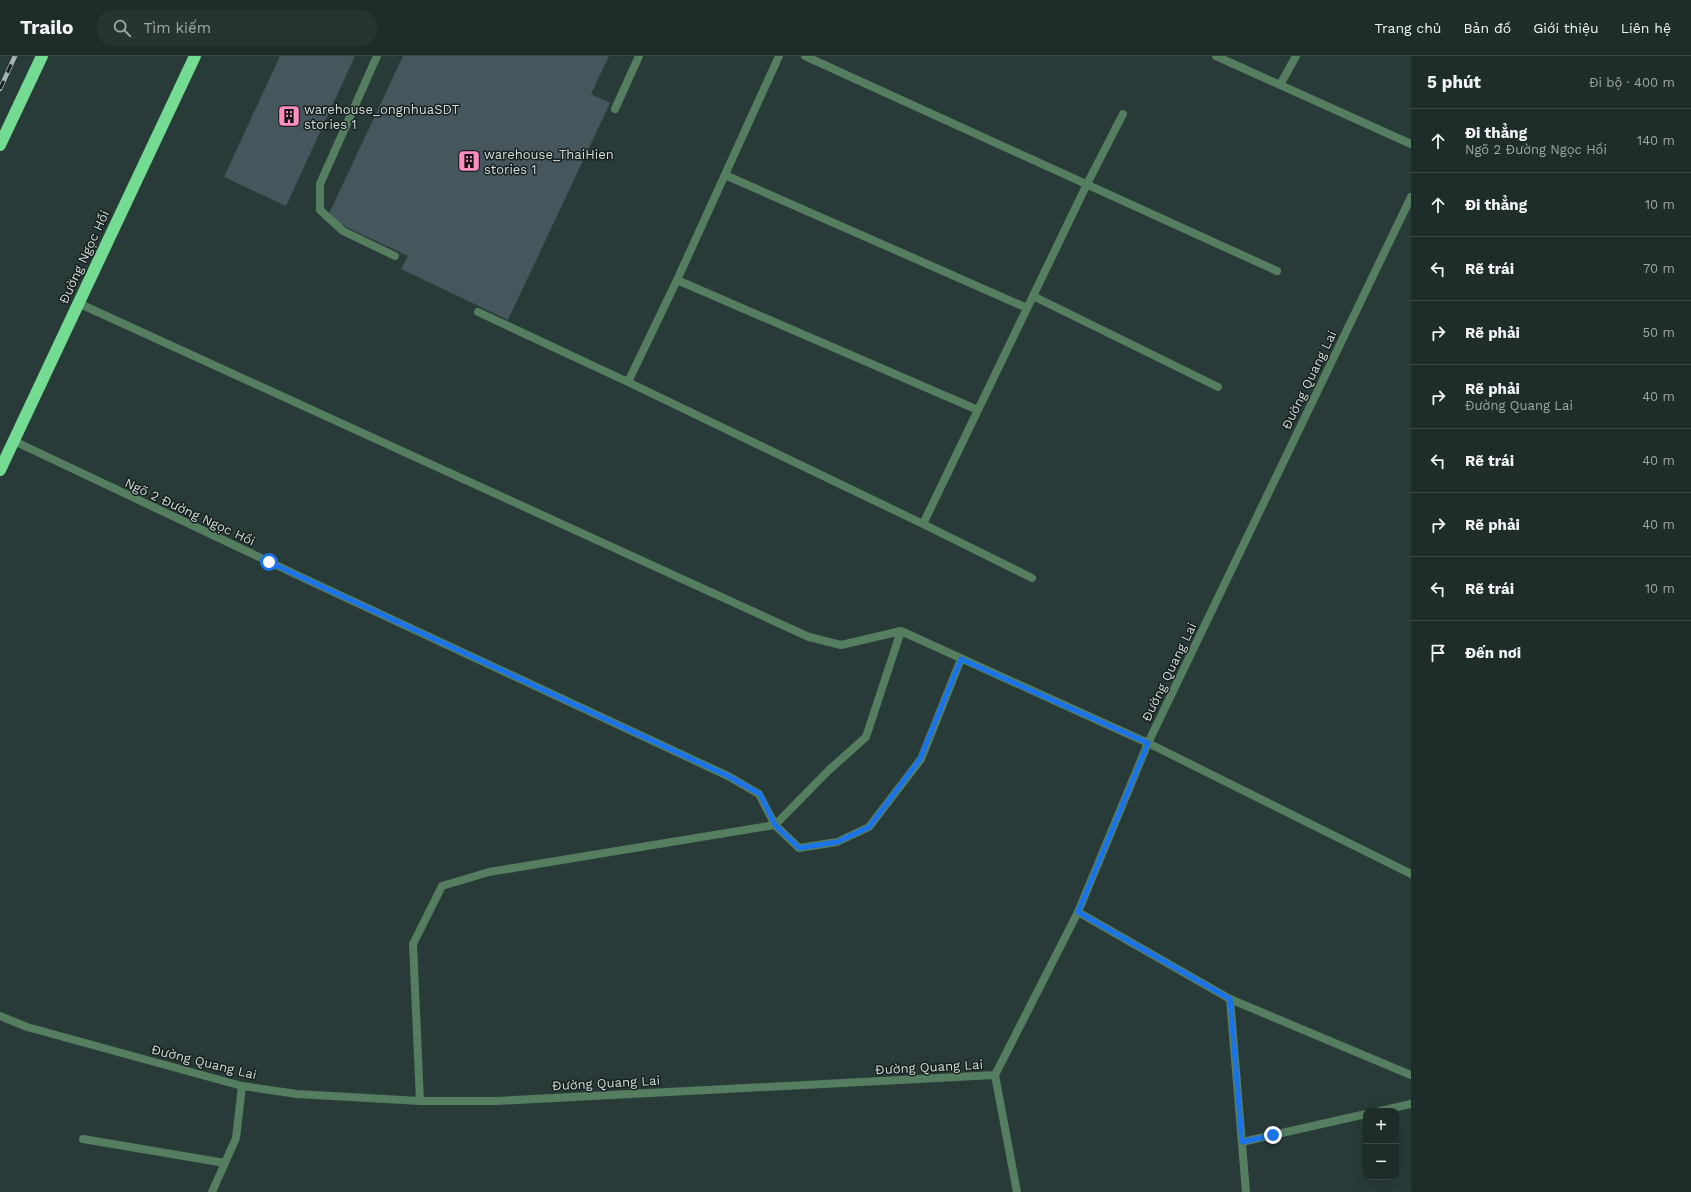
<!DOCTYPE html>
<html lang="vi">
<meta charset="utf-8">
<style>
:root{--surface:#1e2c2a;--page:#263432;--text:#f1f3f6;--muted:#a1a7a8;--line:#3c4847}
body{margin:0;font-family:"Work Sans",sans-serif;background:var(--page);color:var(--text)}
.controls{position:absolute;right:12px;bottom:12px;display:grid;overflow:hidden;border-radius:8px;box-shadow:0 4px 16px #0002}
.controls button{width:36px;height:36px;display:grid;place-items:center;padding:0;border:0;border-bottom:1px solid var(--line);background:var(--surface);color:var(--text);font:20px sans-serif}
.stop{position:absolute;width:12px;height:12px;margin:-9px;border:3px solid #1a73e8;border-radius:50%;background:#fff}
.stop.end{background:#1a73e8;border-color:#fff;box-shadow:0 1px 4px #0008}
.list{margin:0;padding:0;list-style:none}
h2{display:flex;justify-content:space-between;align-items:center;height:52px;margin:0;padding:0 16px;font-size:17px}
h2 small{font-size:13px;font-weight:400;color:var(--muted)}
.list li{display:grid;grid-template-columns:26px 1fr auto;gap:12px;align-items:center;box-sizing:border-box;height:64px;padding:0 16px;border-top:1px solid var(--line)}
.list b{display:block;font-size:15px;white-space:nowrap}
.list p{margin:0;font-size:13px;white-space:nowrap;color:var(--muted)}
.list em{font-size:13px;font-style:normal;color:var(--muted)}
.icon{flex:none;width:22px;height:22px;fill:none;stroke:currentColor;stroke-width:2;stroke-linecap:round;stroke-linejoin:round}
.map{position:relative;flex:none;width:1411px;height:1136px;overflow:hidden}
header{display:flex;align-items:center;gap:24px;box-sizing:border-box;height:56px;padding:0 20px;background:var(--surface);border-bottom:1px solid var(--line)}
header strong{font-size:19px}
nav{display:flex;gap:22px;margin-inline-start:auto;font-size:14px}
.search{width:280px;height:36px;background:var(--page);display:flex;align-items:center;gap:10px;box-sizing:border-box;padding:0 14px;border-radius:16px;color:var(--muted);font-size:15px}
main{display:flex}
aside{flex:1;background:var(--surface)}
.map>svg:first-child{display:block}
.building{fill:#45575d}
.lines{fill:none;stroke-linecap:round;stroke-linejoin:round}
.lane{stroke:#557d5f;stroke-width:8}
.street{stroke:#557d5f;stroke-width:8}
.highway{stroke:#73dc92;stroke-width:12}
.rail-casing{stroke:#a8b5b2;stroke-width:4.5}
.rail{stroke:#18201f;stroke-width:3;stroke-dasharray:9;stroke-linecap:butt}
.route{stroke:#1a73e8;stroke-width:5}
.labels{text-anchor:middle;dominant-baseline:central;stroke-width:3;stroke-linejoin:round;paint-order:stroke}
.poi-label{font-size:13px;fill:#d1dcda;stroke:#18201f;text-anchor:start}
.street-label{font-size:13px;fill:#d1dcda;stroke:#18201f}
</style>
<header>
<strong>Trailo</strong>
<div class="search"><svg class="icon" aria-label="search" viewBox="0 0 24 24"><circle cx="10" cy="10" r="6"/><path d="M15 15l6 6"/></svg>Tìm kiếm</div>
<nav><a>Trang chủ</a><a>Bản đồ</a><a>Giới thiệu</a><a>Liên hệ</a></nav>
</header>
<main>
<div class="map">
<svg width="1411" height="1136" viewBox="0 0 1411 1136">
<rect width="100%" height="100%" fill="#283b38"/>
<!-- building -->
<path class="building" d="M280,0H355L286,150L224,121Z
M403,0H609L591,38L610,47L508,264L401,213L408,200L327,162Z"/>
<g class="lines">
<!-- lane -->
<path class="lane" d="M377,0L320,128V154L343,175L395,200
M805,0L1277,215
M615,53L639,0
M725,119L1027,252
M677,224L978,354
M1033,240L1218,331
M478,256L628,326L923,468
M628,326L677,224L779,0
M1032,522L923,468L1087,128L1123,58
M83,1083L225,1107
M212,1136L236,1082L242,1030"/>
<!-- street -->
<path class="street" d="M1216,0L1411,88
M1280,29L1296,0
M78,247L809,581L841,589L901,575L1148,687L1411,818
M14,385L312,526L728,720L759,738L775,769L799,792L837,786L869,771L921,703L961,603
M1078,856L1230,943L1411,1019
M1230,943L1246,1136
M0,960L27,971L242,1030L297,1038L420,1045H496L995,1019
M995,1019L1078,856L1148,687L1411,141
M995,1019L1017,1136
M420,1045L413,888L442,830L489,816L775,769L829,714L866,681L901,575
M1380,1055L1411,1048
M1242,1086L1366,1058"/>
<!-- highway -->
<path class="highway" d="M0,89L42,0
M0,414L195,0"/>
<!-- rail casing -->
<g class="rail-casing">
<path id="rail" d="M0,33L15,0"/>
</g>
<!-- rail -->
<use href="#rail" class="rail"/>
</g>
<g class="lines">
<!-- route -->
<path class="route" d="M269,506L728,720L760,738L775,769L799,792L837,786L869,771L920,703L961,603L1148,687L1078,856L1230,943L1242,1086L1273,1079"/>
</g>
<!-- icons -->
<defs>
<g id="building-square" transform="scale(1.15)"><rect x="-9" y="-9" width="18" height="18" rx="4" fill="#fd8ebf" stroke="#18201f"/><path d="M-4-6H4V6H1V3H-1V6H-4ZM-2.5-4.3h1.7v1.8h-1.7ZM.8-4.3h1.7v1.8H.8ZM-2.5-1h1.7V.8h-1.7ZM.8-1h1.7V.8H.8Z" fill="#111"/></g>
</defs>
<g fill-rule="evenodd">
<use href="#building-square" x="289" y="60"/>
<use href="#building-square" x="469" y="105"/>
</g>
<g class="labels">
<!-- poi labels -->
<g class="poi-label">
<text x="304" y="53">warehouse_ongnhuaSDT<tspan x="304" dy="15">stories 1</tspan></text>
<text x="484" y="98">warehouse_ThaiHien<tspan x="484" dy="15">stories 1</tspan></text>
</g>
<!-- street labels -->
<g class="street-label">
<text transform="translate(84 201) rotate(-65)">Đường Ngọc Hồi</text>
<text transform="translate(1309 324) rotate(-64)">Đường Quang Lai</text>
<text transform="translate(190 456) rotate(25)">Ngõ 2 Đường Ngọc Hồi</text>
<text transform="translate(1169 616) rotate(-64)">Đường Quang Lai</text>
<text transform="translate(204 1006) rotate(14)">Đường Quang Lai</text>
<text transform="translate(929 1011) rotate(-3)">Đường Quang Lai</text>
<text transform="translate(606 1027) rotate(-3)">Đường Quang Lai</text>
</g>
</g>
</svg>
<div class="controls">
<button>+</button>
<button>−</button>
</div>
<div class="stop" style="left:269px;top:506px"></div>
<div class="stop end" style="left:1273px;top:1079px"></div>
</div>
<aside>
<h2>5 phút<small>Đi bộ · 400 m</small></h2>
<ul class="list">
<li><svg class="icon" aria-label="ahead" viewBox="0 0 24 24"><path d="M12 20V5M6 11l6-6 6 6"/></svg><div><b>Đi thẳng</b><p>Ngõ 2 Đường Ngọc Hồi</p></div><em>140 m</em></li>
<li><svg class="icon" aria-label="ahead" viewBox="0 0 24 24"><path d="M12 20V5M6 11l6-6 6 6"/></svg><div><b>Đi thẳng</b></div><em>10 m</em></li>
<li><svg class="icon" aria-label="left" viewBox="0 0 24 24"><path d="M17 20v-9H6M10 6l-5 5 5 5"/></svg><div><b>Rẽ trái</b></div><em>70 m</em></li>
<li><svg class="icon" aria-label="right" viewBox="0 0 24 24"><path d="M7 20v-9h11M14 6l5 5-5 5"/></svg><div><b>Rẽ phải</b></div><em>50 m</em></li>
<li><svg class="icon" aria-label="right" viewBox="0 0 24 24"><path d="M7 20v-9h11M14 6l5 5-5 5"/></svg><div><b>Rẽ phải</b><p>Đường Quang Lai</p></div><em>40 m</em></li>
<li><svg class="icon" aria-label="left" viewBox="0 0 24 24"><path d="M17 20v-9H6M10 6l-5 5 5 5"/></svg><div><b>Rẽ trái</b></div><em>40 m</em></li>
<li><svg class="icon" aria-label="right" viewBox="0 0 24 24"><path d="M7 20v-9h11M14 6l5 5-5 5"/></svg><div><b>Rẽ phải</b></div><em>40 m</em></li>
<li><svg class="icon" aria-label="left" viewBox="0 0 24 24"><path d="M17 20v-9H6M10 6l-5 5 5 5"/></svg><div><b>Rẽ trái</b></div><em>10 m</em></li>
<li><svg class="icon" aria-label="arrive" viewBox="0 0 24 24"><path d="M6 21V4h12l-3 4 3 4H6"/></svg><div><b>Đến nơi</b></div></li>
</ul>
</aside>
</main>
